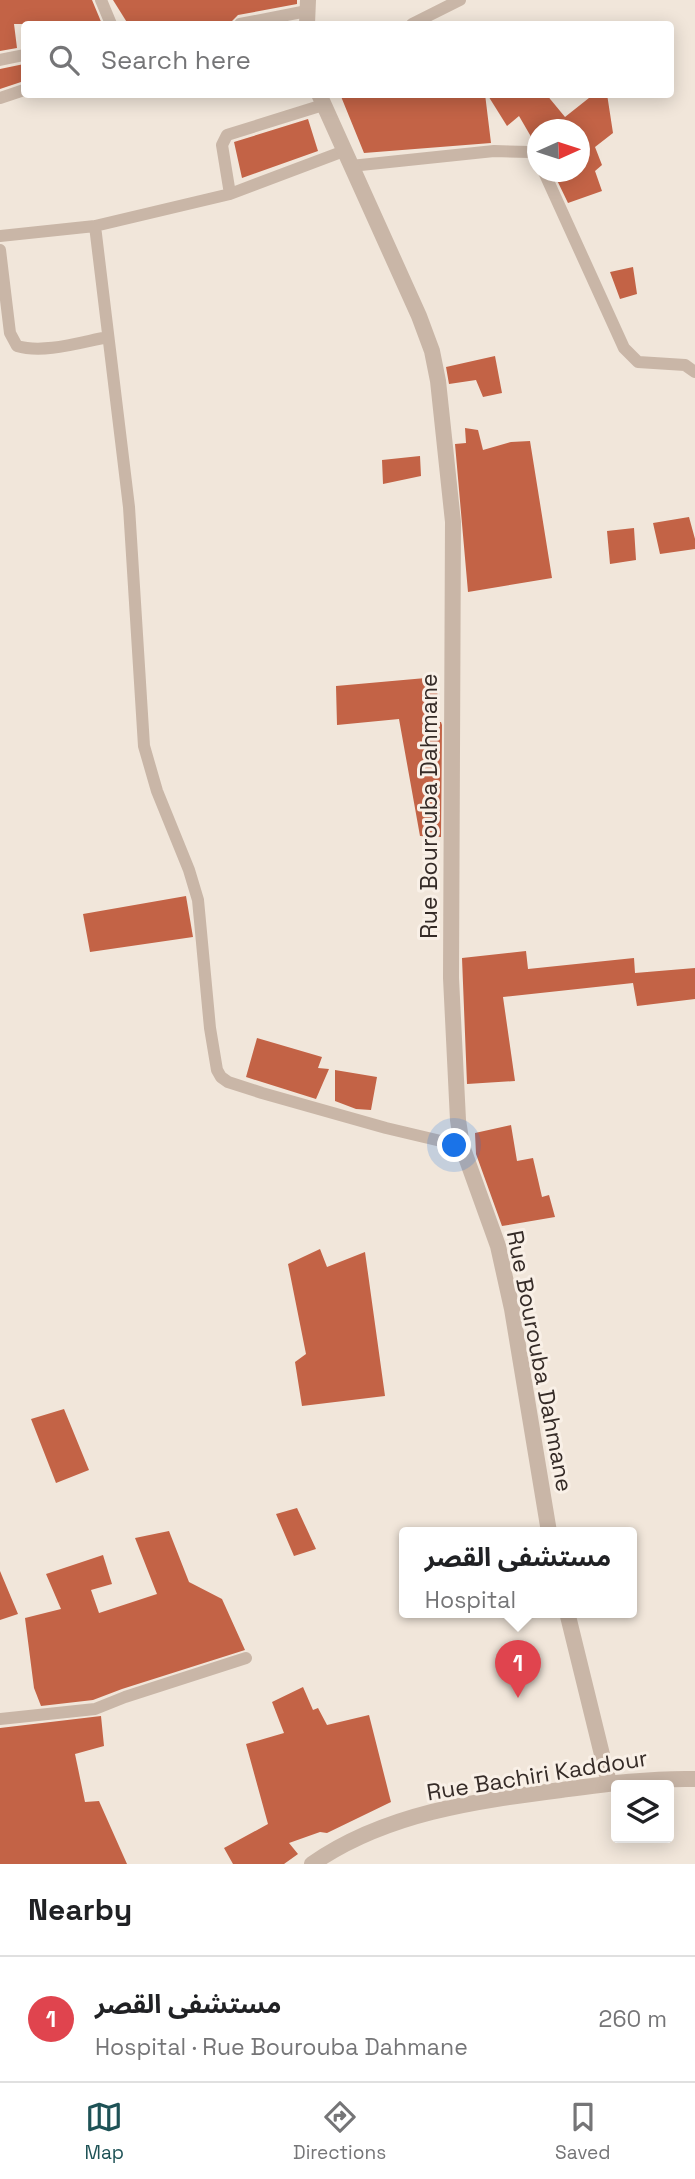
<!DOCTYPE html>
<meta charset="utf-8">
<style>
:root{--surface:#fff;--page:#f2f2f2;--text:#202124;--muted:#757577;--line:#e0e0e0;--accent:#1e5256}
body{margin:0;font-family:"Space Grotesk","Noto Sans Arabic",sans-serif;background:var(--page);color:var(--text)}
.controls{position:absolute;right:21px;bottom:21px;display:grid;overflow:hidden;border-radius:7px;box-shadow:0 4px 18px #0003}
.controls button{width:63px;height:63px;display:grid;place-items:center;padding:0;border:0;border-bottom:2px solid var(--line);background:var(--surface);color:var(--text);font:35px sans-serif}
.compass{position:absolute;left:527px;top:119px;width:63px;height:63px;border-radius:50%;background:var(--surface);box-shadow:0 4px 18px #0003;rotate:87deg}
.you{position:absolute;left:455px;top:1146px;width:24px;height:24px;margin:-18px;border:5px solid #fff;border-radius:50%;background:#1a73e8;box-shadow:0 0 0 10px #1a73e833}
.badge{display:grid;place-items:center;width:46px;height:46px;border-radius:50%;background:var(--accent);color:#fff;font-size:23px;font-weight:700}
.pin{position:absolute;translate:-50% -58px;filter:drop-shadow(0 2px 4px #0008)}
.pin::after{content:'';position:absolute;top:37px;width:24px;height:21px;background:inherit;clip-path:polygon(0 0,100% 0,50% 100%)}
.popup{position:absolute;left:399px;top:1527px;width:238px;height:91px;box-sizing:border-box;display:grid;place-content:center;border-radius:7px;background:var(--surface);filter:drop-shadow(0 2px 5px #0005);font-size:23px;white-space:nowrap;color:var(--muted)}
.popup b{font-size:26px;color:var(--text)}
.popup::after{content:'';position:absolute;left:50%;top:100%;margin-left:-14px;border:14px solid transparent;border-top-color:var(--surface)}
.list{margin:0;padding:0;list-style:none}
h2{display:flex;justify-content:space-between;align-items:center;height:91px;margin:0;padding:0 28px;font-size:30px}
h2 small{font-size:23px;font-weight:400;color:var(--muted)}
.list li{display:grid;grid-template-columns:46px 1fr auto;gap:21px;align-items:center;box-sizing:border-box;height:126px;padding:0 28px;border-top:2px solid var(--line)}
.list b{display:block;font-size:26px;white-space:nowrap}
.list p{margin:0;font-size:23px;white-space:nowrap;color:var(--muted)}
.list em{font-size:23px;font-style:normal;color:var(--muted)}
.icon{flex:none;width:38px;height:38px;fill:none;stroke:currentColor;stroke-width:2;stroke-linecap:round;stroke-linejoin:round}
.map{position:relative;flex:none;width:695px;height:1864px;overflow:hidden}
.search{position:absolute;background:var(--surface);box-shadow:0 4px 18px #0003;left:21px;right:21px;top:21px;height:77px;display:flex;align-items:center;gap:18px;box-sizing:border-box;padding:0 24px;border-radius:7px;color:var(--muted);font-size:26px}
.sheet{height:217px;background:var(--surface)}
nav{display:flex;justify-content:space-around;align-items:center;box-sizing:border-box;height:98px;border-top:2px solid var(--line);background:var(--surface);font-size:19px;color:var(--muted)}
nav a{display:grid;justify-items:center;gap:4px}
nav .on{color:var(--accent)}
.map>svg:first-child{display:block}
.building{fill:#c36346}
.lines{fill:none;stroke-linecap:round;stroke-linejoin:round}
.minor{stroke:#c9b6a7;stroke-width:12}
.tertiary{stroke:#c9b6a7;stroke-width:16}
.labels{text-anchor:middle;dominant-baseline:central;stroke-width:6;stroke-linejoin:round;paint-order:stroke}
.street-label{font-size:23px;fill:#352b27;stroke:#f9f0e7}
</style>
<div class="map">
<svg width="695" height="1864" viewBox="0 0 695 1864">
<rect width="100%" height="100%" fill="#f1e6da"/>
<!-- building -->
<path class="building" d="M0,0H92L102,24H14L17,48L0,51Z
M113,0H297V4L238,15L232,21L217,24H128Z
M24,64V81L0,89V69Z
M340,94H485L491,143L364,153Z
M487,94H546L565,117L594,94H607L613,133L595,147L602,165L595,171L602,191L568,203L553,172H579V130H537V147L519,116L507,126Z
M308,119L318,151L242,178L234,142Z
M633,267L637,294L620,299L610,272Z
M495,356L502,393L483,397L476,380L449,384L446,367Z
M465,428L478,430L483,450L511,442L530,441L552,578L468,592L455,444L466,443Z
M420,456L421,476L383,484L382,460Z
M689,517L695,539V549L660,554L653,523Z
M634,528L636,560L610,564L607,531Z
M437,677L438,722H441L442,725L441,837L420,836L399,719L337,725L336,686Z
M186,896L193,937L90,952L83,914Z
M526,951L528,969L634,958L635,973L695,968V999L637,1006L633,983L503,997L515,1081L467,1084L462,958Z
M257,1038L322,1057L318,1068L329,1069L316,1099L246,1077Z
M335,1070L377,1077L371,1110L356,1109L335,1101Z
M511,1125L517,1161L533,1158L542,1197L549,1195L555,1217L502,1226L476,1154L475,1133Z
M320,1249L327,1267L365,1252L385,1396L302,1406L295,1362L306,1354L288,1264Z
M64,1409L89,1470L56,1483L31,1419Z
M297,1508L316,1549L294,1556L276,1514Z
M169,1531L189,1582L222,1599L245,1650L122,1689L93,1700L41,1706L34,1688L25,1618L61,1609L46,1574L103,1555L112,1584L91,1590L99,1613L157,1594L135,1538Z
M0,1571L18,1614L0,1620Z
M303,1687L313,1710L318,1708L327,1725L369,1715L391,1802L327,1833L320,1832L289,1843L298,1854L284,1864H233L224,1848L268,1824L246,1744L284,1733L272,1702Z
M101,1716L104,1746L75,1754L85,1802L99,1801L127,1864H0V1728Z"/>
<g class="lines">
<!-- minor -->
<path class="minor" d="M101,0L111,24
M240,24L307,11
M412,24L460,0
M0,60L24,55
M0,98L24,90
M351,166L494,151L530,152L538,159
M544,172L624,348L638,362L685,365L695,372
M230,194L222,145L227,135L323,105
M95,226L129,507L144,746L157,791L189,870L198,900L210,1028L217,1070L221,1077L228,1082L262,1093L386,1128L462,1146
M0,236L95,226L230,194L344,151
M0,250L10,333L17,346C44,354 81,342 108,337
M0,1719L95,1709L125,1697L246,1658"/>
<!-- tertiary -->
<path class="tertiary" d="M307,24L308,0
M319,94L419,316L432,351L438,381L453,522L451,978L458,1120L462,1146L498,1246L512,1309L549,1532
M567,1612L609,1783
M312,1864C385,1813 475,1801 561,1790C606,1784 650,1778 695,1779"/>
</g>
<g class="labels">
<!-- street labels -->
<g class="street-label">
<text transform="translate(429 806) rotate(-90)">Rue Bourouba Dahmane</text>
<text transform="translate(540 1361) rotate(79)">Rue Bourouba Dahmane</text>
<text transform="translate(537 1775) rotate(-9)">Rue Bachiri Kaddour</text>
</g>
</g>
</svg>
<div class="controls">
<button><svg class="icon" aria-label="layers" viewBox="0 0 24 24"><path d="M12 4l9 5-9 5-9-5zM3 14l9 5 9-5"/></svg></button>
</div>
<svg class="compass" viewBox="-18 -18 36 36"><path d="M0-13l5 13h-10z" fill="#e53935"/><path d="M0 13l5-13h-10z" fill="#757577"/></svg>
<div class="you"></div>
<div class="pin badge" style="left:518px;top:1698px;background:#e0444e">1</div>
<div class="popup"><b>مستشفى القصر</b>Hospital</div>
<div class="search"><svg class="icon" aria-label="search" viewBox="0 0 24 24"><circle cx="10" cy="10" r="6"/><path d="M15 15l6 6"/></svg>Search here</div>
</div>
<section class="sheet">
<h2>Nearby<small></small></h2>
<ul class="list">
<li><span class="badge" style="background:#e0444e">1</span><div><b>مستشفى القصر</b><p>Hospital · Rue Bourouba Dahmane</p></div><em>260 m</em></li>
</ul>
</section>
<nav>
<a class="on"><svg class="icon" aria-label="map" viewBox="0 0 24 24"><path d="M3 6l6-2 6 2 6-2v14l-6 2-6-2-6 2zM9 4v14M15 6v14"/></svg>Map</a>
<a><svg class="icon" aria-label="directions" viewBox="0 0 24 24"><path d="M12 3l9 9-9 9-9-9zM9 14v-3h6M13 9l2 2-2 2"/></svg>Directions</a>
<a><svg class="icon" aria-label="saved" viewBox="0 0 24 24"><path d="M7 4h10v16l-5-4-5 4z"/></svg>Saved</a>
</nav>
